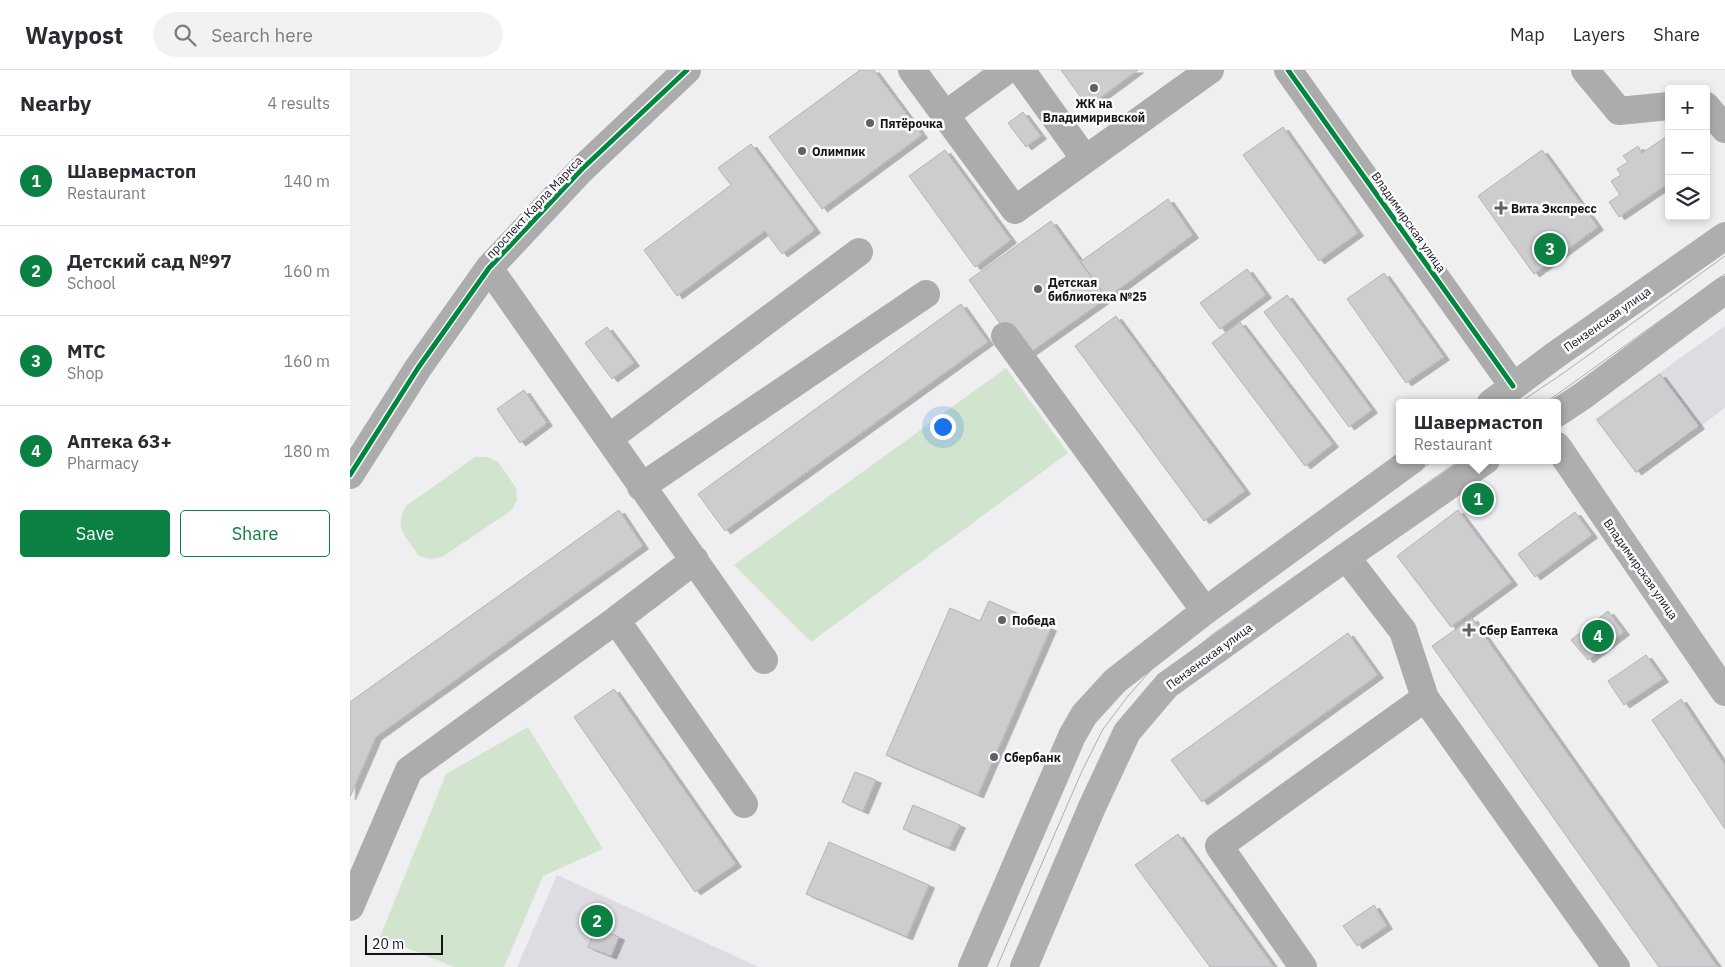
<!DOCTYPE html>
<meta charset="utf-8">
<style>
:root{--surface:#fff;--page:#f2f2f3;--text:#2b2b33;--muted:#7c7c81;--line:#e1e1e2;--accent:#0b8043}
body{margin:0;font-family:"IBM Plex Sans",sans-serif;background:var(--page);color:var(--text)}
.controls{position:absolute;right:15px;top:15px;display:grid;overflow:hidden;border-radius:5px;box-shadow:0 2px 8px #0003}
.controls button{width:45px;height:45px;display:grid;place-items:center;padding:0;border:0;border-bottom:1px solid var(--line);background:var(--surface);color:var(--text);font:25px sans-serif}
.scale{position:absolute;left:15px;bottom:12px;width:78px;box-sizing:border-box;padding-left:5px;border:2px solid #151516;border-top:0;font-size:14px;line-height:18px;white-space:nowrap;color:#151516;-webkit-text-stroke:4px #fbfafe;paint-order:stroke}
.you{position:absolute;left:592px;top:356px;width:18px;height:18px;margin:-12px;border:4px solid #fff;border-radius:50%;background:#1a73e8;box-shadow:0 0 0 8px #1a73e833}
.badge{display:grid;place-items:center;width:32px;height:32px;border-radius:50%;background:var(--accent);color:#fff;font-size:16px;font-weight:700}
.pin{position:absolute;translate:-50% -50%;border:2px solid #fff;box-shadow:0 1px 5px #0006}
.popup{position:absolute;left:1046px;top:329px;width:165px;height:65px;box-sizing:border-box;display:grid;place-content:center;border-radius:5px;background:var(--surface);filter:drop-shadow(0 1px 4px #0005);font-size:16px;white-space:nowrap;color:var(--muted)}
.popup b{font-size:19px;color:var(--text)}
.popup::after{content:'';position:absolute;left:50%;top:100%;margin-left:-10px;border:10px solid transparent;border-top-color:var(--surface)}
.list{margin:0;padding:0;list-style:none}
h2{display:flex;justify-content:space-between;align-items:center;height:65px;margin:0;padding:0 20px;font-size:21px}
h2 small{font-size:16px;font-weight:400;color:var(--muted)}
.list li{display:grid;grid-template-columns:32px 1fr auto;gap:15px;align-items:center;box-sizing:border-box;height:90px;padding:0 20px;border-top:1px solid var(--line)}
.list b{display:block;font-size:19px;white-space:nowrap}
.list p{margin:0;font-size:16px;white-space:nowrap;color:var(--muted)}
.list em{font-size:16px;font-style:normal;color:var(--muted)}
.actions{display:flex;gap:10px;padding:15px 20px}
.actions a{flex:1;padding:11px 0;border:1px solid var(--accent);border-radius:5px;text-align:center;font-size:18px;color:var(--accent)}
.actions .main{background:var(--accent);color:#fff}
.icon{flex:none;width:28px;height:28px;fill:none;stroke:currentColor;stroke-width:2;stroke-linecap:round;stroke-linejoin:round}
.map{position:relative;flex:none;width:1375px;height:897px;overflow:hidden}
header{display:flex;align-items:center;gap:30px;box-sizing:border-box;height:70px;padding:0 25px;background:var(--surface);border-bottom:1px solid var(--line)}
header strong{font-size:24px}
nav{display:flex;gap:28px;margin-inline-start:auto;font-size:18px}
.search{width:350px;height:45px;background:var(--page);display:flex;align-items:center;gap:12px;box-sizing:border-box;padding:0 18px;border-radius:28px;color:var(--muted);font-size:19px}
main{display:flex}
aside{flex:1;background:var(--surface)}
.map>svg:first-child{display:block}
.built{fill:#dedce3}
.green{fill:#d1e4cd}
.building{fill:#cdccce;stroke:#b4b4b5;filter:url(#shadow)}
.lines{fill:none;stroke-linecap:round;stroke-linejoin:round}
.minor{stroke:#acacac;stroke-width:28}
.major{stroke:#aeaeaf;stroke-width:28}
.tram{stroke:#aeaeaf;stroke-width:1}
.cycleway-casing{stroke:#fbfafe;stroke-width:8}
.cycleway{stroke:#00873e;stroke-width:5}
.poi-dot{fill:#616162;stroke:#fbfafe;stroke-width:2}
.labels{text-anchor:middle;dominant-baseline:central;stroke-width:5;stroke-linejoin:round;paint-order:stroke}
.poi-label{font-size:12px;font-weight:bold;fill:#151516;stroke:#fbfafe;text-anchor:start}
.street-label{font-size:12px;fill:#151516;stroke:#fbfafe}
</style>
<header>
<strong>Waypost</strong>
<div class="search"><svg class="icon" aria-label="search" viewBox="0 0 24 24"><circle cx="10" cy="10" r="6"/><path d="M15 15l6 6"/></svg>Search here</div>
<nav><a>Map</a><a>Layers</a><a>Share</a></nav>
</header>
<main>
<aside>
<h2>Nearby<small>4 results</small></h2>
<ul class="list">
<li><span class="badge">1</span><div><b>Шавермастоп</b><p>Restaurant</p></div><em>140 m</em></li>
<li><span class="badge">2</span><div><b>Детский сад №97</b><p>School</p></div><em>160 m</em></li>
<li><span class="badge">3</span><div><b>МТС</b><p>Shop</p></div><em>160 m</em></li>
<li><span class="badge">4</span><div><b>Аптека 63+</b><p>Pharmacy</p></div><em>180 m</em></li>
</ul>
<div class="actions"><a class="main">Save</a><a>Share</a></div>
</aside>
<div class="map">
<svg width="1375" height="897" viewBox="0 0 1375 897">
<defs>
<filter id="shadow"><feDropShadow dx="5.5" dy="3" stdDeviation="0" flood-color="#0004"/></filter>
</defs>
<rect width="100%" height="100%" fill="#efeef0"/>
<!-- built -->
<path class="built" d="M1375,256V338L1286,404L1245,349Z
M207,805L409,897H167Z"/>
<!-- green -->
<path class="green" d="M656,298L718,383L461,572L384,495Z
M125,387H137L148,392L166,418L167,430L162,440L92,487L80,489L69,486C57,468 43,457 56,436Z
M178,657L253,779L193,806L154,897H104L30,867L96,704Z"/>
<!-- building -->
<path class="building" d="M510,0H524L572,65L472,139L419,67Z
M711,0H788L738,37Z
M673,42L691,66L676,77L658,53Z
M933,57L1008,163L969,191L893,85Z
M1319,65V113L1269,147L1259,132L1270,125L1261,111L1271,105L1267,99L1278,92L1273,86L1288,76L1292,83Z
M401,74L465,160L432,184L415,161L327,226L294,180L381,115L368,98Z
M595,80L661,170L625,197L559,106Z
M1192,80L1248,157L1184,204L1128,126Z
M818,129L843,165L757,228L730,192Z
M701,151L757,228L674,287L619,210Z
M897,199L916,225L870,259L850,233Z
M1034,203L1094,287L1056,313L997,229Z
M937,225L1022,340L999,357L914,242Z
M611,234L638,272L375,461L348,424Z
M766,246L895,421L854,451L725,276Z
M890,252L983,374L955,396L862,273Z
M257,257L284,293L262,309L235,273Z
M1310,304L1349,356L1286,402L1247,350Z
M174,320L197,353L170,373L147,339Z
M269,440L293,476L26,667L0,727V632Z
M1108,440L1162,512L1101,557L1047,486Z
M1225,442L1242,465L1185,507L1168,484Z
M639,531L701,558L628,725L536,685L600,538L630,551Z
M1258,541L1274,562L1238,590L1221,570Z
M1122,548L1368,897H1309L1082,576Z
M998,563L1028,605L852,732L821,690Z
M1296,585L1313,609L1274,635L1258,611Z
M264,619L386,794L345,822L224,647Z
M1331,629L1375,695V759L1302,650Z
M505,702L526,710L513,741L492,732Z
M563,735L610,755L599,778L553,759Z
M828,764L924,897H860L785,795Z
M479,772L579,815L557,867L456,824Z
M1024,835L1037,856L1007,876L993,856Z
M246,858L269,867L261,886L238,877Z"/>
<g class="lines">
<!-- minor -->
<path class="minor" d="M562,0L665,140L860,0
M671,0L735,89
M938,0L1163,316
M1235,0L1269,41L1319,36
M1356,36L1375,59
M595,45L657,0
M139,198L414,590
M655,266L855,541
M259,368L509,182
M0,405L68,298L139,198L232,99L337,0
M291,417L576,224
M996,487L1053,561L1075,628L1266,897
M266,550L394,734
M0,837L59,700L266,550L345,490
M953,897L869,776L1075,628"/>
<!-- major -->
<path class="major" d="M1141,333L1204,286L1375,166
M1207,343L1234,325L1375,220
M1207,376L1375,622
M622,897L722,666L734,645L765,611L855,541L1062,390
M674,897L742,737L777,662L817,615L996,487L1136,390"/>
<!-- tram -->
<path class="tram" d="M1169,333L1215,302L1375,186
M1195,333L1375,204
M647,897L732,701L753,659L779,625L808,592L862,548L1084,390
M664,897L756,683L779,645L810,608L863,564L1110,390"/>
<!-- cycleway casing -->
<g class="cycleway-casing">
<path id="cycleway" d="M938,0L1163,316
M0,405L68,298L139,198L232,99L337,0"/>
</g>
<!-- cycleway -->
<use href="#cycleway" class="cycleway"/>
</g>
<!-- markers -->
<g class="poi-dot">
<circle cx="744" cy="18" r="5"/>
<circle cx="520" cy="53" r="5"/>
<circle cx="452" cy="81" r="5"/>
<path d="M1148.5 130.5h5v5h5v5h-5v5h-5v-5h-5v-5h5z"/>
<circle cx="688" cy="219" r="5"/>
<circle cx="652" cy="550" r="5"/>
<path d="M1116.5 552.5h5v5h5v5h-5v5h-5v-5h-5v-5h5z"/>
<circle cx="644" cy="687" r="5"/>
</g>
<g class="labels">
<!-- poi labels -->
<g class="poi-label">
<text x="744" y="33" text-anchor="middle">ЖК на<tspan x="744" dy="14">Владимиривской</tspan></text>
<text x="530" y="53">Пятёрочка</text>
<text x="462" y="81">Олимпик</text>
<text x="1161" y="138">Вита Экспресс</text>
<text x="698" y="212">Детская<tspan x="698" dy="14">библиотека №25</tspan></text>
<text x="662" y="550">Победа</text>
<text x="1129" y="560">Сбер Еаптека</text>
<text x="654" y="687">Сбербанк</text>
</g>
<!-- street labels -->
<g class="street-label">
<text transform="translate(184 137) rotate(-47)">проспект Карла Маркса</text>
<text transform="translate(1059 152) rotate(55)">Владимирская улица</text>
<text transform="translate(1257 249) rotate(-35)">Пензенская улица</text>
<text transform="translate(1291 499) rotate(55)">Владимирская улица</text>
<text transform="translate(859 586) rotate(-36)">Пензенская улица</text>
</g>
</g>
</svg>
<div class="controls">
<button>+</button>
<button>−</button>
<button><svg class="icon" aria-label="layers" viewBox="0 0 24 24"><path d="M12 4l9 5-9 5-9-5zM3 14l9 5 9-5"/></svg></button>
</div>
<div class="scale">20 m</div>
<div class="you"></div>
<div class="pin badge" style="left:1128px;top:429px">1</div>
<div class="popup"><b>Шавермастоп</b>Restaurant</div>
<div class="pin badge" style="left:247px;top:851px">2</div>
<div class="pin badge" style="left:1200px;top:179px">3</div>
<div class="pin badge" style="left:1248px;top:566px">4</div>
</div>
</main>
